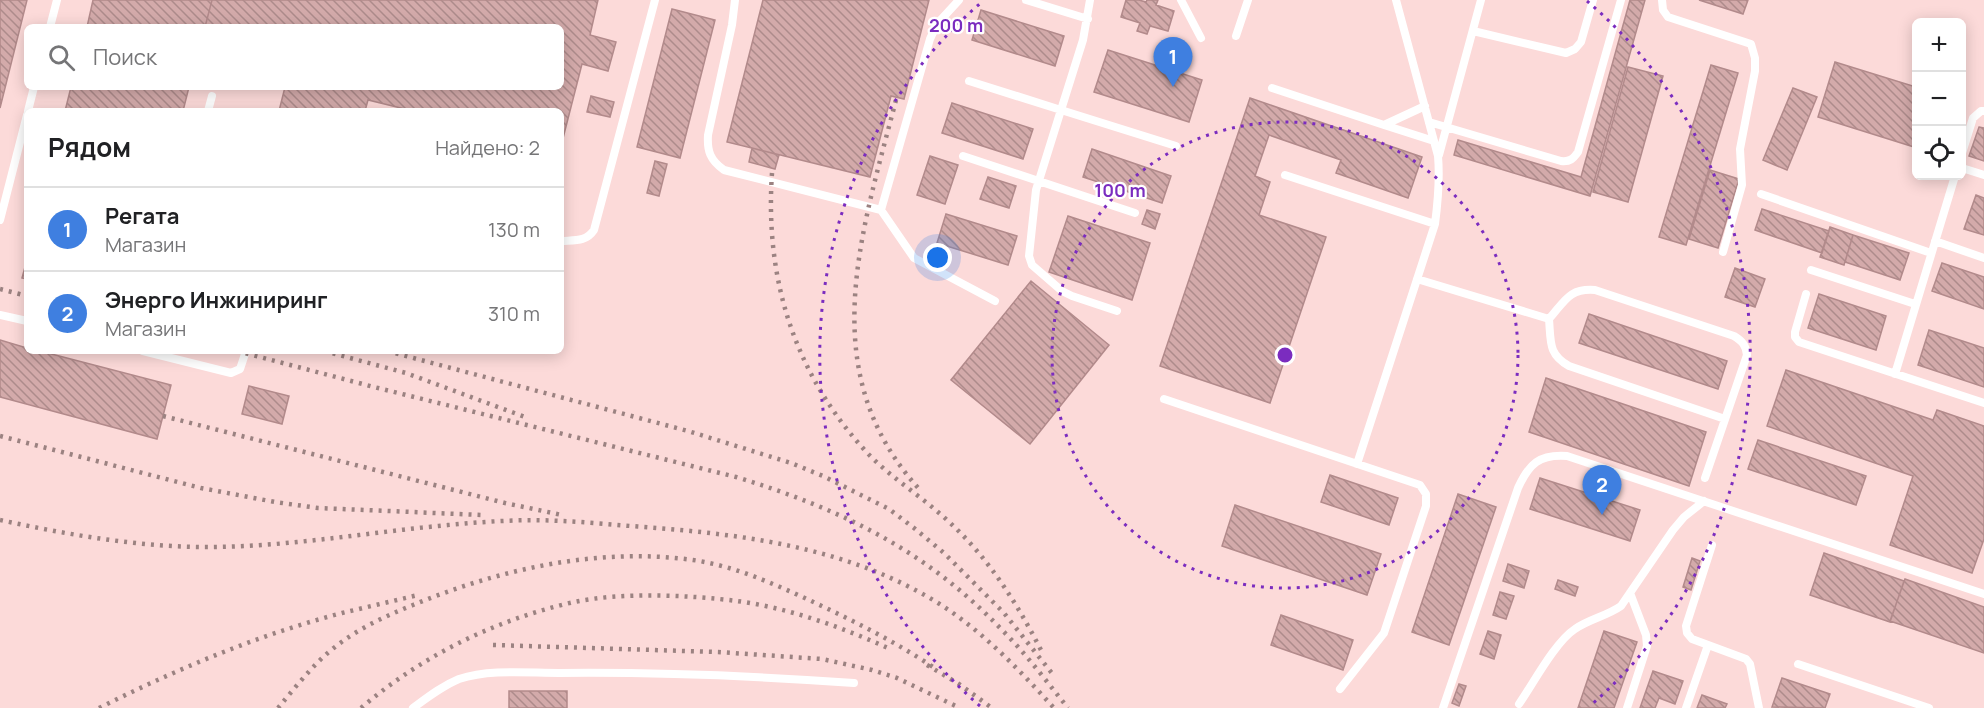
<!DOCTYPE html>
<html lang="ru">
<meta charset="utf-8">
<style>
:root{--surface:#fff;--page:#f2f2f2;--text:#202124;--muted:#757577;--line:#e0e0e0;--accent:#1a73e8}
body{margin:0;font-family:Manrope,sans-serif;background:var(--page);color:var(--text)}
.controls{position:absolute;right:18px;top:18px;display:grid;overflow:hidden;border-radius:9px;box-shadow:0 3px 15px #0003}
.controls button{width:54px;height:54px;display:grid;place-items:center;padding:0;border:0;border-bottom:2px solid var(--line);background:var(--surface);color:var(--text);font:30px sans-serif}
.you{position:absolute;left:938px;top:258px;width:21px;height:21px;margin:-15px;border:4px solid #fff;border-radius:50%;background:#1a73e8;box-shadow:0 0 0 9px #1a73e833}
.badge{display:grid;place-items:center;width:39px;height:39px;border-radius:50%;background:var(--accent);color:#fff;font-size:20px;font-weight:700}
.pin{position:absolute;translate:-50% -50px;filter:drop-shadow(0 2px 3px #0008)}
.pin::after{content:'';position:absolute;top:32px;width:21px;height:18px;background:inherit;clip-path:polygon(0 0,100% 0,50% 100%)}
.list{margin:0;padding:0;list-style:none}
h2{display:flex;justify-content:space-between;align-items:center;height:78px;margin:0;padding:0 24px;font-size:26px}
h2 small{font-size:20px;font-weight:400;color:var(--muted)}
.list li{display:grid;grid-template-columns:39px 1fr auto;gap:18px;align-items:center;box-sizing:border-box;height:84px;padding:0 24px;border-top:2px solid var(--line)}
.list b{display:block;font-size:22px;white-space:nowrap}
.list p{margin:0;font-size:20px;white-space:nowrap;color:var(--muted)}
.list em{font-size:20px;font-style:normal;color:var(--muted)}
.icon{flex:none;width:33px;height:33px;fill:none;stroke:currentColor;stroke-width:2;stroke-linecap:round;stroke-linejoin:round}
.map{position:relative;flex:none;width:1984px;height:708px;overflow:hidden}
.search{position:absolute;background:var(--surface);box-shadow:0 3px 15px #0003;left:24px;top:24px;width:540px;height:66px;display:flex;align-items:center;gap:15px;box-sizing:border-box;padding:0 21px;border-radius:9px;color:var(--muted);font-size:22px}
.panel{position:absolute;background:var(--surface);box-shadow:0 3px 15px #0003;left:24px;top:108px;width:540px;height:246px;border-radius:9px}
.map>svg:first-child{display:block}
.building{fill:url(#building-back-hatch);stroke:#b28a8b;stroke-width:1.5}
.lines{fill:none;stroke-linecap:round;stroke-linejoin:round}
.lane{stroke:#fff;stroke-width:8}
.rail{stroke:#9b8281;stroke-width:4.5;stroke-dasharray:3 6;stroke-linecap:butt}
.ring{fill:none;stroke:#7b2cbf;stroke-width:3;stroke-dasharray:3 6}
.centre{fill:#7b2cbf;stroke:#fff;stroke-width:3}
.ring-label{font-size:18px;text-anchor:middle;font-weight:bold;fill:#7b2cbf;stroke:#fff;stroke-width:4.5;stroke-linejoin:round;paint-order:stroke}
</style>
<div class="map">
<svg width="1984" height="708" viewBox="0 0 1984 708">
<defs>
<pattern id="building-back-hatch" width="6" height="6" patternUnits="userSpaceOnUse" patternTransform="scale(1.5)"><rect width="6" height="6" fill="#d3aaaa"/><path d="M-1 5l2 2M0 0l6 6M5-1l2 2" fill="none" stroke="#ad8b8b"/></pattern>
</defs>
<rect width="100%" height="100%" fill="#fcdad9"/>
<!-- building -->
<path class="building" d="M0,0H27L0,108Z
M93,0H212L205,27H87Z
M212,0H598L590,35L616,42L608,71L582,64L561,146V111H413L368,100L365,111H279L285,87H561V27H205Z
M763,0H929L904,99L891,96L870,177L727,142Z
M1126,0H1139L1146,2L1147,0H1158L1156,5L1174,11L1168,31L1150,26L1147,34L1137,31L1140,23L1121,17Z
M1630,0H1645L1590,196L1454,155L1458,140L1581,177Z
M1699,0H1748L1743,14Z
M672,9L715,20L680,158L637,147Z
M981,10L1064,36L1055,66L972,40Z
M1108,50L1202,80L1189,122L1094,92Z
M1835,62L1916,87V140L1914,147L1818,117Z
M1711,65L1738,73L1686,245L1659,237Z
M1628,67L1663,76L1628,202L1593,192Z
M71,87H189L183,111H65Z
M1793,88L1817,97L1787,170L1763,160Z
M591,96L614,102L610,117L587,112Z
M1250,98L1422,157L1408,198L1336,173L1341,160L1269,135L1255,176L1270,182L1259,215L1326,237L1270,403L1160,366Z
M952,103L1033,129L1023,159L942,133Z
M1979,127L1984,128V161L1969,156Z
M752,148L779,155L775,169L749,162Z
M1092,149L1171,176L1162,203L1083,177Z
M930,156L958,165L945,204L917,195Z
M655,161L667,164L659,196L647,193Z
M1710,170L1739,179L1718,248L1689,239Z
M988,177L1016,186L1009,208L980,199Z
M1976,195L1984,198V235L1964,229Z
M1762,209L1829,231L1822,253L1755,230Z
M1147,210L1160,214L1155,229L1142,224Z
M946,214L1017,236L1008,265L937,243Z
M1068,216L1150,243L1132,300L1049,272Z
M1830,227L1853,235L1844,265L1820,257Z
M1853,235L1909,253L1900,280L1845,262Z
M27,260V279L22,278Z
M1942,263L1984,277V309L1932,291Z
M1735,268L1765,279L1755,307L1725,297Z
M1031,281L1109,345L1030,444L951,380Z
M1819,294L1886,316L1876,350L1808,328Z
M1589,314L1727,361L1718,389L1579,343Z
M1929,330L1984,348V387L1918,365Z
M0,340L27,348V351H40L171,385L157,439L0,397Z
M1786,370L1933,420L1937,410L1984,426V539L1972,573L1890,545L1913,476L1767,426Z
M1546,378L1706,432L1689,486L1529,432Z
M249,386L289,396L282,424L242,414Z
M1758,440L1866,476L1856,505L1748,469Z
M1330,475L1398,498L1389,525L1321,502Z
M1540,478L1640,510L1630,541L1530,509Z
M1458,494L1496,507L1449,645L1412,632Z
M1235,505L1381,554L1367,595L1222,546Z
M1824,553L1904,581L1890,622L1810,595Z
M1692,558L1700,561L1691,590L1683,587Z
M1508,564L1529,571L1524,588L1503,581Z
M1905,579L1984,607V653L1890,621Z
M1558,580L1578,587L1575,596L1555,589Z
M1500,592L1514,596L1506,619L1493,615Z
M1281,615L1353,640L1343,670L1271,645Z
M1488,631L1501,635L1494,659L1480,654Z
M1604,631L1637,642L1614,708H1578Z
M1653,671L1683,681L1675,704L1659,698L1655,708H1640Z
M1782,678L1830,694L1825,708L1772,707Z
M1459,684L1466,686L1459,706L1452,703Z
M509,691H567V708H509Z
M1702,695L1727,704L1725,708H1697Z"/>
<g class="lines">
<!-- lane -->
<path class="lane" d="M735,0L732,25L708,135C707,151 710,160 724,170L881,210L914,258L995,301
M1026,0L1088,19
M1090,0L1083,40L1061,110L1176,146
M1181,0L1201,38
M1662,0L1663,10L1668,17L1751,44L1755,58V71L1740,149L1742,185L1723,252
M50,27L57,0
M1473,31L1566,53L1575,49L1581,42L1593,0
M1236,36L1248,0
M969,81L1061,110L1036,190L1029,256L1032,265L1062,291L1072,296L1117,311
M1272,88L1384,125L1425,106
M28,111L34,87
M208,111L212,96
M1429,122L1561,161C1570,162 1573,159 1578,152L1621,0
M1384,125L1434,141
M1962,153L1973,118L1981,111H1984
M1439,155L1481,0
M963,156L1135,213
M1962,168L1984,175
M1285,175L1435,224
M1761,194L1931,253
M881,210L930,39L937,24L959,0
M0,220L27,115
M561,241C575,240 586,242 594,230L655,0
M1935,241L1984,258
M1811,270L1915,304
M1417,279L1549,319
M1806,294L1795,332V337L1799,342L1984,403
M0,315L27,321
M143,351L231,373L240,369L246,351
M1895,374L1955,176
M1164,399L1420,485L1426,494V506L1384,633L1340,689
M1357,464L1435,224C1438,201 1440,179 1438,156L1396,0
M1705,478L1747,355C1746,345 1742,341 1734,336L1595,290C1569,288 1565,301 1549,319C1551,342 1548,354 1569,366L1725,419
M1712,545L1686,626L1687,633L1692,639L1746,659L1750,664L1759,708
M1798,664L1929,708
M1519,704C1533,684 1555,642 1575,629C1589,619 1607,616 1621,606L1673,530L1684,517L1704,501
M413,708C428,697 442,686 459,679C490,669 527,673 559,673C658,672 756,676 854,683
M1443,708L1518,488C1529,464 1539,454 1567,456L1984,594
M1627,708L1647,646L1646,635L1630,593
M1686,708L1708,645"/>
<!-- rail -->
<path class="rail" d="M896,100C861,235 813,373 920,490
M772,173C765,275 792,368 861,446C886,475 919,494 947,520C988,557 1017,603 1042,652
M0,289L27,296
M237,351L374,387L736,477C841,509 926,550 1003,631C1027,655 1047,682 1068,708
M324,351L406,373L525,417
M387,351L688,431L791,463L823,476L889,509L914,528L944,553L1004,613L1055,677
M163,416L505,503L562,515
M0,436L201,488L275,502L318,508L482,515
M0,520C65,534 132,546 199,547C287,548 373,531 460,524C493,521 527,519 561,521C588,522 616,525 644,527C738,534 835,546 919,592C972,620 1014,664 1054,708
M493,645L718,652L822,659L872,670L897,678L960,708
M927,665L959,684L992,708
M99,708C177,669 258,635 342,613C367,607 393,601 418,595
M278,708C294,689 311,667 330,651C355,630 383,617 413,605C500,569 599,547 693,560C734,566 772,583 809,600C852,620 894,641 933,667
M361,708C423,655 495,620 574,602C622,592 689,595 737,601C789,608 841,627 888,648"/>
</g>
<!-- distance rings -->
<g class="ring">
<circle cx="1285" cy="355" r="233"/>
<path d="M980 706A465 465 0 0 1 983 1M1587 1A465 465 0 0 1 1590 706"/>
</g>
<circle cx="1285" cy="355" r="9" class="centre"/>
<g class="ring-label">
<text x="956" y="32">200 m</text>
<text x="1120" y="197">100 m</text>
</g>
</svg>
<div class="controls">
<button>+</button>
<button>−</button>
<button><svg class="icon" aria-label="locate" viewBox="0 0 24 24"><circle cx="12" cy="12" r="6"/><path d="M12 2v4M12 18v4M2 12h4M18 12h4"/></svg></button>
</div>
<div class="you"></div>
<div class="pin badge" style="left:1173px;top:87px;background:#3f7fe0">1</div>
<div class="pin badge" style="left:1602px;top:515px;background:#3f7fe0">2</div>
<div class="search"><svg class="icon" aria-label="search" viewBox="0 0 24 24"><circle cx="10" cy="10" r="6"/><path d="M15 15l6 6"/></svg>Поиск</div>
<section class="panel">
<h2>Рядом<small>Найдено: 2</small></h2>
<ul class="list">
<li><span class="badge" style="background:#3f7fe0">1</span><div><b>Регата</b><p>Магазин</p></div><em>130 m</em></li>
<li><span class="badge" style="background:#3f7fe0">2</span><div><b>Энерго Инжиниринг</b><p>Магазин</p></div><em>310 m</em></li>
</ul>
</section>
</div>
